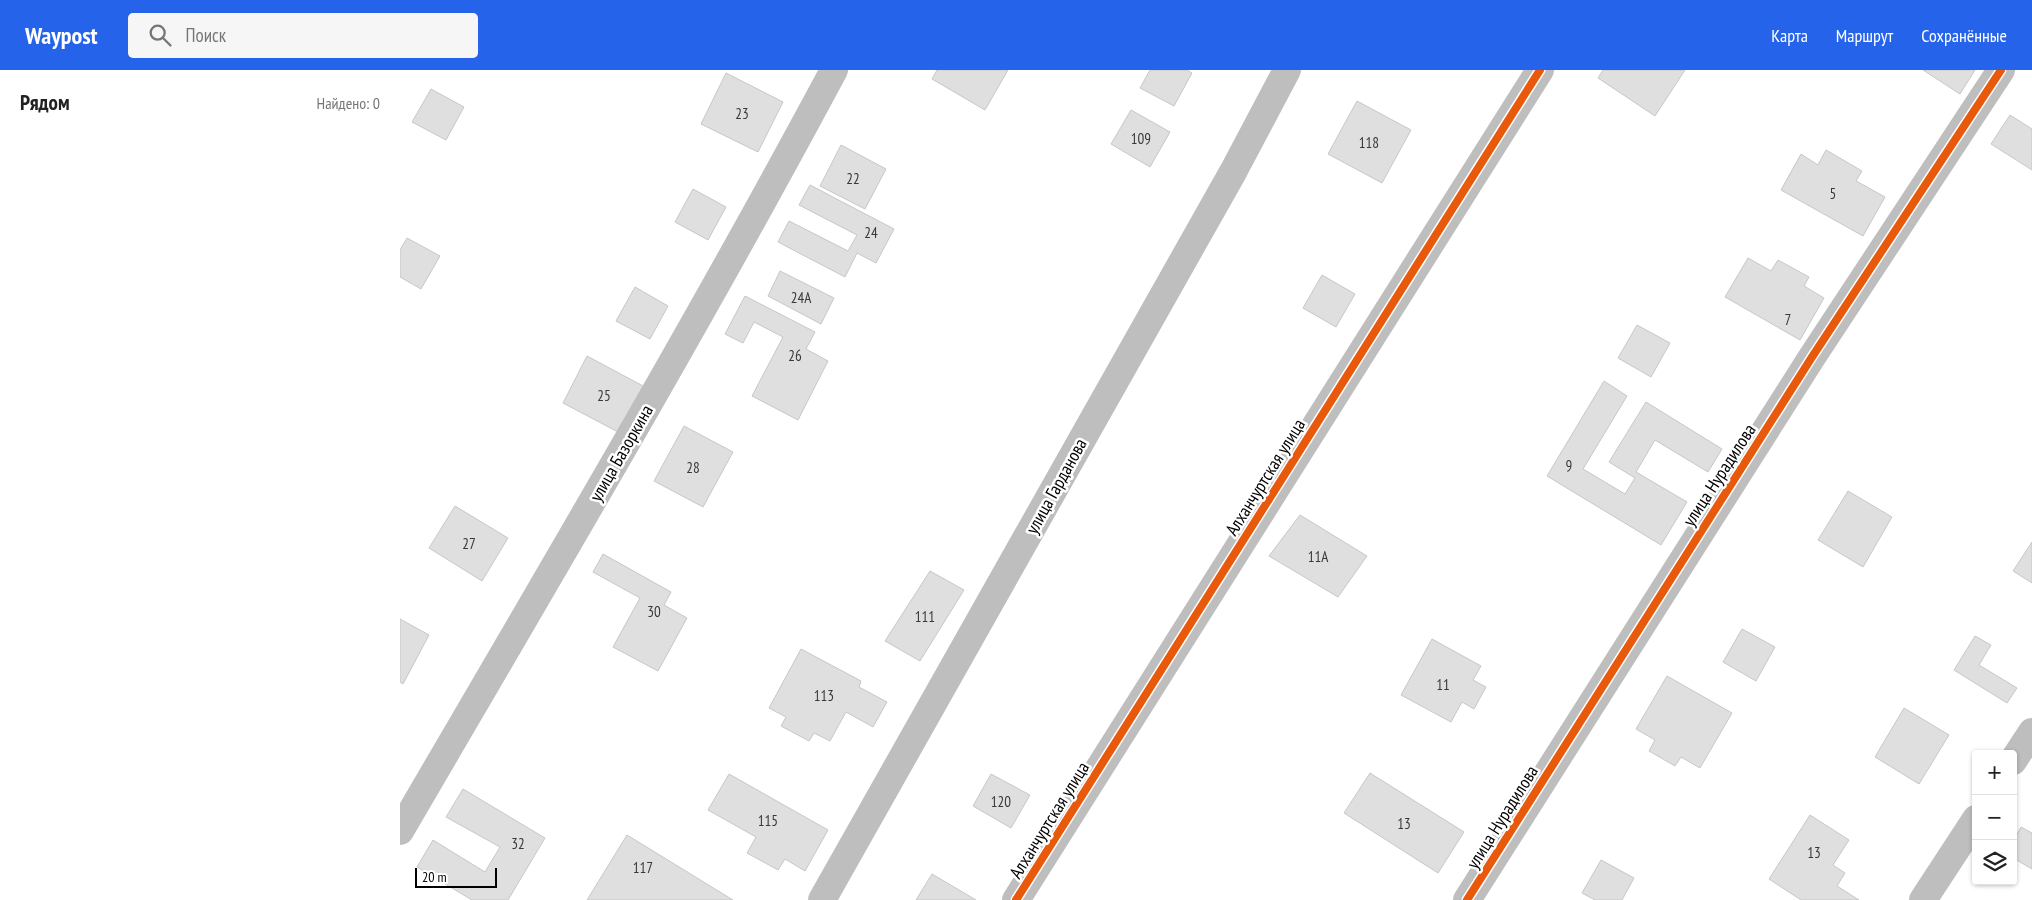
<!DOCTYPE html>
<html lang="ru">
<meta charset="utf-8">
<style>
:root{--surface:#fff;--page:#f6f6f6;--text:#222;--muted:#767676;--line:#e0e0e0;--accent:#2563eb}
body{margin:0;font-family:"PT Sans Narrow",sans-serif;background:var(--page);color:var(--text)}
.controls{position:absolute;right:15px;bottom:15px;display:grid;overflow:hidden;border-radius:5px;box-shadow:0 1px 4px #0004}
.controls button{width:45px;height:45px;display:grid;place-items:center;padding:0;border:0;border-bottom:1px solid var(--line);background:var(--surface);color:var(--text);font:25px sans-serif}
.scale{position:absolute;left:15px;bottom:12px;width:82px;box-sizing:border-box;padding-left:5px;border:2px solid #000;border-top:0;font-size:14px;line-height:18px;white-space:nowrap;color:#000;-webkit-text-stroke:4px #fff;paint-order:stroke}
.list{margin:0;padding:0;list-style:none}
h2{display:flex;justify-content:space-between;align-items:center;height:65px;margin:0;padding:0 20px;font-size:21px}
h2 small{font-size:16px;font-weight:400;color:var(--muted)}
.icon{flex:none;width:28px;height:28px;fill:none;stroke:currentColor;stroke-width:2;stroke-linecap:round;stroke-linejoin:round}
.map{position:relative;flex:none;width:1632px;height:830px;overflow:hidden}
header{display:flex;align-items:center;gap:30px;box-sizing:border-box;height:70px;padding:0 25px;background:var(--accent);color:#fff}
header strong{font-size:24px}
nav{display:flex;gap:28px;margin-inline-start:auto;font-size:18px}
.search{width:350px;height:45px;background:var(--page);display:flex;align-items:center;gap:12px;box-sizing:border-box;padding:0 18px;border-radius:5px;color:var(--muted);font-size:19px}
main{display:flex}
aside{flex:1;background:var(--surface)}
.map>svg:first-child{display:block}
.building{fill:#dfdfdf;stroke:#c7c7c7}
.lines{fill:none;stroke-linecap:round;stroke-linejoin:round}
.minor{stroke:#bebebe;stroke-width:28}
.cycleway-casing{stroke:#fff;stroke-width:11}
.cycleway{stroke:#e8590c;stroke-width:8}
.labels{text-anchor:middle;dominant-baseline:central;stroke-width:5;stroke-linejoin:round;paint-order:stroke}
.number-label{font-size:15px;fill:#383838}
.street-label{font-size:18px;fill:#000;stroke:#fff}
</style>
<header>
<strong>Waypost</strong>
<div class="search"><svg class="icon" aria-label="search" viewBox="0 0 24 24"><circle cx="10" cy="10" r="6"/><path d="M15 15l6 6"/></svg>Поиск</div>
<nav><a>Карта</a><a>Маршрут</a><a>Сохранённые</a></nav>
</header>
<main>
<aside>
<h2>Рядом<small>Найдено: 0</small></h2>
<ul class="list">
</ul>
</aside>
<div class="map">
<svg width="1632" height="830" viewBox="0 0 1632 830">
<rect width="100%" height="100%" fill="#fff"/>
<!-- building -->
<path class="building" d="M537,0H608L585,40L532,9Z
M750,0H787L792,3L774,36L740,18Z
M1203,0H1285L1255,46L1198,8Z
M1523,0H1575L1560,24Z
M326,3L383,32L358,82L301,54Z
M31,19L64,37L46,70L12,52Z
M957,31L1011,60L982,113L928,84Z
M731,40L770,62L750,97L711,74Z
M1610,45L1632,59V100L1591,74Z
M441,75L486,99L465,139L420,116Z
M1426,80L1462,101L1456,111L1485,127L1463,166L1381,120L1401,84L1418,95Z
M410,115L494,159L476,193L457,183L445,207L378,172L389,151L448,181L457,165L399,135Z
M293,119L326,137L308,170L275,152Z
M7,168L40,186L21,219L0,207V180Z
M1348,188L1371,201L1378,190L1409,207L1404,216L1424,228L1400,270L1325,227Z
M380,201L434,228L421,254L368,226Z
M922,205L955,224L936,257L903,238Z
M235,217L268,236L250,269L216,251Z
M345,226L415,262L406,279L428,291L398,350L352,326L383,267L354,252L343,273L325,264Z
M1237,255L1270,273L1251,307L1218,288Z
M187,286L245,317L220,363L163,333Z
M1204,311L1227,326L1183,399L1225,424L1235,408L1209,392L1246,332L1322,379L1308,402L1255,370L1236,402L1287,432L1261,475L1147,406Z
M284,356L333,382L303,437L254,411Z
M1448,421L1492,447L1463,497L1418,470Z
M55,436L108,468L82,511L29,478Z
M900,445L967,486L938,527L869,486Z
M1632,472V513L1613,501Z
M203,484L271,522L264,535L287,548L258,601L213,577L240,528L193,502Z
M530,501L564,520L520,591L485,571Z
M0,549L29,565L3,614L0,612Z
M1342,559L1375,577L1356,611L1323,592Z
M1575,566L1591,575L1579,595L1617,618L1607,633L1554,600Z
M1032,569L1081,596L1073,610L1086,617L1074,639L1062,632L1051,652L1001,625Z
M401,579L461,611L459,617L487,632L473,657L446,642L430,671L414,663L409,671L381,656L386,647L369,638Z
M1267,606L1332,643L1300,698L1281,687L1275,696L1249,681L1255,670L1236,659Z
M1504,638L1549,665L1519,714L1475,687Z
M970,703L1064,762L1038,803L944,743Z
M329,704L428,760L405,801L385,789L378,800L347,783L356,767L308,740Z
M591,704L630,725L611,758L573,736Z
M63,719L145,768L108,830H72L17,797L33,770L85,802L100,777L46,747Z
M1410,745L1449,770L1433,795L1445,803L1437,816L1459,830H1401L1369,809Z
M1621,757L1632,763V799L1613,788V772Z
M227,765L333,830H187Z
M1201,790L1234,808L1222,830H1195L1182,823Z
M532,804L576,830H516Z"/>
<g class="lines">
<!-- minor -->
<path class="minor" d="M1613,691L1632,662
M0,761C147,509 296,258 434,0
M422,830L833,102L887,0
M616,830L1140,0
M1067,830L1412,287L1601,0
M1523,830L1576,749"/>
<!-- cycleway casing -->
<g class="cycleway-casing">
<path id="cycleway" d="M616,830L1140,0
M1067,830L1412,287L1601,0"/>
</g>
<!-- cycleway -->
<use href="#cycleway" class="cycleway"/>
</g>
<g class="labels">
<!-- number labels -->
<g class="number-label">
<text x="342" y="43">23</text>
<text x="741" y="68">109</text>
<text x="969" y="72">118</text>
<text x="453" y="108">22</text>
<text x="1433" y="123">5</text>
<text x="471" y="162">24</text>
<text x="401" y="227">24А</text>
<text x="1388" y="249">7</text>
<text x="395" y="285">26</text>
<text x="204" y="325">25</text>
<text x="1169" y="395">9</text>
<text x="293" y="397">28</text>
<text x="69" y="473">27</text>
<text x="918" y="486">11А</text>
<text x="254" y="541">30</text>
<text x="525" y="546">111</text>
<text x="1043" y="614">11</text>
<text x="424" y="625">113</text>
<text x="601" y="731">120</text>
<text x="368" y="750">115</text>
<text x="1004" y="753">13</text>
<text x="118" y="773">32</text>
<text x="1414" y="782">13</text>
<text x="243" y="797">117</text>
</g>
<!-- street labels -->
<g class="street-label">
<text transform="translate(221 383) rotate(-60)">улица Базоркина</text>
<text transform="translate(1319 405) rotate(-57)">улица Нурадилова</text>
<text transform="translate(865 407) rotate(-58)">Алханчуртская улица</text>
<text transform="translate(656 416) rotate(-61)">улица Гарданова</text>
<text transform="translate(1102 747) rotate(-58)">улица Нурадилова</text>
<text transform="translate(649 750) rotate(-58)">Алханчуртская улица</text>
</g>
</g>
</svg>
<div class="controls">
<button>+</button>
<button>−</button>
<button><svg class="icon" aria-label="layers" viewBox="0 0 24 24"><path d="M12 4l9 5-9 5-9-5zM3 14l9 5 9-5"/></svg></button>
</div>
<div class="scale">20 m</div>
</div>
</main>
